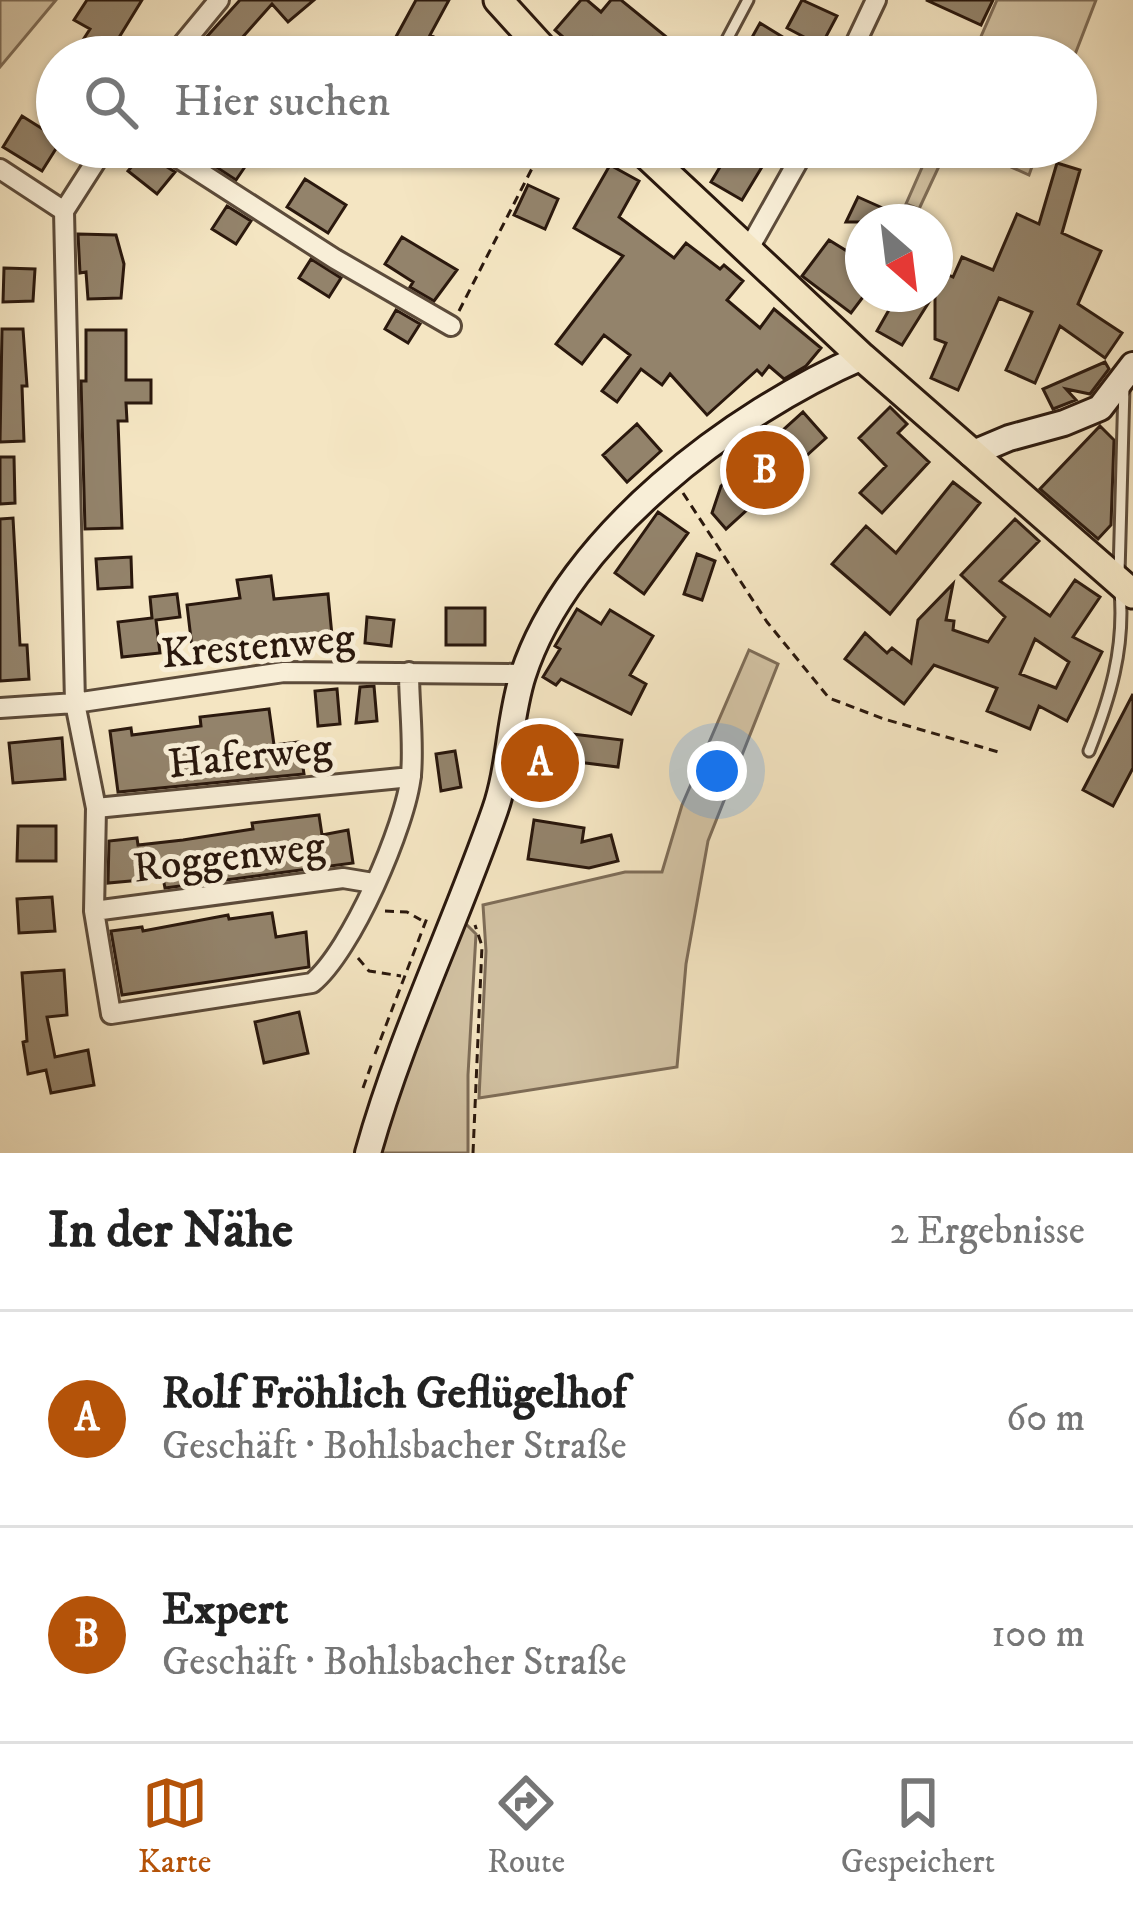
<!DOCTYPE html>
<html lang="de">
<meta charset="utf-8">
<style>
:root{--surface:#fff;--page:#f2f2f2;--text:#222;--muted:#767676;--line:#e0e0e0;--accent:#b45309}
body{margin:0;font-family:"IM FELL DW Pica",serif;background:var(--page);color:var(--text)}
.compass{position:absolute;left:845px;top:204px;width:108px;height:108px;border-radius:50%;background:var(--surface);box-shadow:0 3px 9px #0004;rotate:152deg}
.you{position:absolute;left:717px;top:771px;width:42px;height:42px;margin:-30px;border:9px solid #fff;border-radius:50%;background:#1a73e8;box-shadow:0 0 0 18px #1a73e833}
.badge{display:grid;place-items:center;width:78px;height:78px;border-radius:50%;background:var(--accent);color:#fff;font-size:39px;font-weight:700}
.pin{position:absolute;translate:-50% -50%;border:6px solid #fff;box-shadow:0 3px 12px #0006}
.list{margin:0;padding:0;list-style:none}
h2{display:flex;justify-content:space-between;align-items:center;height:156px;margin:0;padding:0 48px;font-size:51px}
h2 small{font-size:39px;font-weight:400;color:var(--muted)}
.list li{display:grid;grid-template-columns:78px 1fr auto;gap:36px;align-items:center;box-sizing:border-box;height:216px;padding:0 48px;border-top:3px solid var(--line)}
.list b{display:block;font-size:45px;white-space:nowrap}
.list p{margin:0;font-size:39px;white-space:nowrap;color:var(--muted)}
.list em{font-size:39px;font-style:normal;color:var(--muted)}
.icon{flex:none;width:66px;height:66px;fill:none;stroke:currentColor;stroke-width:2;stroke-linecap:round;stroke-linejoin:round}
.map{position:relative;flex:none;width:1133px;height:1153px;overflow:hidden}
.search{position:absolute;background:var(--surface);box-shadow:0 3px 9px #0004;left:36px;right:36px;top:36px;height:132px;display:flex;align-items:center;gap:30px;box-sizing:border-box;padding:0 42px;border-radius:66px;color:var(--muted);font-size:45px}
.sheet{height:588px;background:var(--surface)}
nav{display:flex;justify-content:space-around;align-items:center;box-sizing:border-box;height:168px;border-top:3px solid var(--line);background:var(--surface);font-size:33px;color:var(--muted)}
nav a{display:grid;justify-items:center;gap:6px}
nav .on{color:var(--accent)}
.map>svg:first-child{display:block}
.green{fill:#d2c2a3;stroke:#7e6d58;stroke-width:3}
.building{fill:#93836b;stroke:#2a180d;stroke-width:3;fill-rule:evenodd}
.lines{fill:none;stroke-linecap:round;stroke-linejoin:round}
.lane-casing{stroke:#5c4b3a;stroke-width:15}
.street-casing{stroke:#5c4b3a;stroke-width:24}
.secondary-casing{stroke:#2a180d;stroke-width:30}
.primary-casing{stroke:#2a180d;stroke-width:33}
.path{stroke:#2a180d;stroke-width:3;stroke-dasharray:9 6;stroke-linecap:butt}
.lane{stroke:#f8eed7;stroke-width:9}
.street{stroke:#f8eed7;stroke-width:18}
.secondary{stroke:#f8eed7;stroke-width:24}
.primary{stroke:#f4e5c2;stroke-width:27}
.labels{text-anchor:middle;dominant-baseline:central;stroke-width:10;stroke-linejoin:round;paint-order:stroke}
.street-label{font-size:42px;fill:#2a180d;stroke:#f8eed7}
</style>
<div class="map">
<svg width="1133" height="1153" viewBox="0 0 1133 1153">
<rect width="100%" height="100%" fill="#f4e5c2"/>
<filter id="stains"><feTurbulence type="fractalNoise" baseFrequency=".00167" numOctaves="4"/><feColorMatrix values="0 0 0 0 .2 0 0 0 0 .09 0 0 0 0 .02 0 0 0 .5 -.17"/></filter>
<radialGradient id="worn" r=".72"><stop offset=".6" stop-color="#630" stop-opacity="0"/><stop offset="1" stop-color="#630" stop-opacity=".3"/></radialGradient>
<!-- green -->
<path class="green" d="M0,0H56L0,67Z
M997,0H1096L1074,57H972Z
M931,147H948L919,209L906,204Z
M966,147H1039L1029,175Z
M749,650L778,664L708,841L686,964L677,1067L479,1098L486,951L483,905L625,872H662L682,805Z
M464,922L476,934L468,1075V1153H377L407,1057Z"/>
<!-- building -->
<path class="building" d="M87,0H142L107,57H72L90,29L74,20Z
M240,0H314L288,22L272,4L225,57H219L202,42Z
M416,0H449L430,35L438,39L428,57H412L391,46Z
M581,0H587L601,12L611,0H621L669,39L651,57H612L593,38L580,52L555,30Z
M802,0L837,16L821,46L787,28Z
M926,0H993L981,25Z
M760,23L786,39L775,57H741Z
M22,116L57,138V147L42,171L3,147Z
M148,147L153,158L175,172L157,194L128,171Z
M207,147H241L253,155L236,180L201,157Z
M732,147H774L742,200L711,182Z
M1057,163L1080,170L1062,233L1101,251L1078,304L1122,333L1105,358L1060,326L1035,383L1006,370L1032,312L999,298L958,390L931,378L946,343L935,339V287L942,272L953,277L962,257L993,270L1017,214L1039,224Z
M610,165L639,181L619,217L674,258L686,243L720,269L724,265L743,281L727,300L760,328L774,309L821,348L806,366L784,379L769,366L762,375L757,370L707,415L670,374L662,385L641,369L617,402L602,391L630,355L604,335L582,364L556,344L623,256L574,228Z
M305,179L346,205L328,233L287,207Z
M528,185L558,199L545,229L514,215Z
M858,197L914,222H846Z
M227,206L251,221L236,244L212,229Z
M78,234L116,235L124,264L121,298L88,299L86,272L80,273Z
M402,237L457,270L434,301L410,287L413,282L385,264Z
M829,240L863,261V297L851,313L802,276Z
M311,259L341,278L329,297L299,278Z
M4,268L35,269L33,301L3,302Z
M898,294H934L902,345L877,331Z
M396,310L420,324L408,343L385,329Z
M2,329H23L27,386H22L24,441L0,442Z
M86,330H126V380H151V403H126L127,421H118L122,528L85,529L81,381H86Z
M1105,362L1109,369L1090,394L1066,389L1076,400L1053,409L1043,389Z
M890,407L907,424L898,433L929,462L882,513L860,493L886,466L859,438Z
M803,412L826,438L726,529L712,513L721,486Z
M637,424L661,451L627,482L603,455Z
M1100,426L1114,440L1111,525L1098,539L1040,489Z
M0,457H14L15,503L0,504Z
M953,482L980,503L890,614L832,564L866,526L896,553Z
M658,512L688,533L644,594L615,573Z
M13,518L20,645H27L29,679L0,681V519Z
M1015,519L1039,541L1000,581L1050,616L1075,580L1100,597L1073,637L1102,652L1067,721L1039,706L1030,729L987,711L997,688L934,665L904,704L845,659L865,633L887,653L892,648L911,663L918,620L953,584L946,620L954,621L953,630L988,642L1005,617L961,575ZM1035,639L1069,662L1056,688L1020,674Z
M697,554L715,561L702,600L684,594Z
M131,557L132,587L98,589L96,559Z
M271,576L274,599L328,594L333,646L304,649L303,641L193,656L187,605L240,598L237,580Z
M177,594L180,617L156,620L160,653L122,657L118,622L152,618L150,597Z
M446,608H485V645H446Z
M577,609L601,624L610,610L653,636L630,675L646,684L631,714L561,679L556,685L543,677L560,649L555,646Z
M367,617L394,620L391,646L365,643Z
M374,686L377,721L356,723L360,687Z
M337,689L340,724L318,726L315,691Z
M1133,694V768L1113,806L1083,790Z
M269,709L274,745L299,742L304,774L118,792L110,731L131,728L132,735L201,726L200,717Z
M556,732L622,740L618,767L553,759Z
M62,738L65,779L13,783L9,743Z
M455,751L461,787L441,791L436,754Z
M319,815L322,835L348,830L353,863L165,888L163,878L108,883L109,841L137,838L138,845L183,840L253,829L252,823Z
M534,820L584,828L582,842L611,835L618,861L589,868L528,859Z
M18,826H56V861H17Z
M52,897L55,931L19,933L17,899Z
M272,913L276,937L306,932L309,967L122,995L111,931L142,927L143,931L228,915L229,919Z
M64,970L67,1015L47,1017L55,1057L88,1050L94,1085L51,1093L46,1070L28,1074L23,1042L27,1041L22,973Z
M299,1012L308,1053L264,1063L255,1022Z"/>
<g class="lines">
<!-- lane casing -->
<g class="lane-casing">
<path id="lane" d="M722,49L748,0
M1119,574L1124,387
M1089,751C1110,698 1125,649 1120,591"/>
</g>
<!-- street casing -->
<g class="street-casing">
<path id="street" d="M172,57L219,0
M849,57L876,0
M105,147L64,211L75,703L96,808L94,911L111,1014L312,983C351,952 406,825 411,775C414,741 409,705 409,672
M161,147L335,259L451,326
M0,169L64,211
M747,252L806,147
M0,708L75,703L284,672L523,674
M96,808L411,777
M94,911L343,878L373,883"/>
</g>
<!-- secondary casing -->
<g class="secondary-casing">
<path id="secondary" d="M971,454L1009,438L1064,423L1100,408L1133,365
M368,1153C401,1035 455,925 495,810C510,767 509,718 523,675C568,536 733,413 862,357"/>
</g>
<!-- primary casing -->
<g class="primary-casing">
<path id="primary" d="M498,0L550,57
M638,147L862,357L1133,594"/>
</g>
<!-- path -->
<path class="path" d="M459,311L543,147
M683,493L767,622L829,698L884,719L1002,753
M385,911L407,912L421,920
M358,958L369,971L401,976
M375,1054L427,918
M363,1088L372,1063
M473,1153L482,946L475,925"/>
<!-- lane -->
<use href="#lane" class="lane"/>
<!-- street -->
<use href="#street" class="street"/>
<!-- secondary -->
<use href="#secondary" class="secondary"/>
<!-- primary -->
<use href="#primary" class="primary"/>
</g>
<g class="labels">
<!-- street labels -->
<g class="street-label">
<text transform="translate(258 647) rotate(-5)">Krestenweg</text>
<text transform="translate(250 757) rotate(-6)">Haferweg</text>
<text transform="translate(229 858) rotate(-7)">Roggenweg</text>
</g>
</g>
<rect width="100%" height="100%" filter="url(#stains)"/>
<rect width="100%" height="100%" fill="url(#worn)"/>
</svg>
<svg class="compass" viewBox="-18 -18 36 36"><path d="M0-13l5 13h-10z" fill="#e53935"/><path d="M0 13l5-13h-10z" fill="#767676"/></svg>
<div class="you"></div>
<div class="pin badge" style="left:540px;top:763px">A</div>
<div class="pin badge" style="left:765px;top:470px">B</div>
<div class="search"><svg class="icon" aria-label="search" viewBox="0 0 24 24"><circle cx="10" cy="10" r="6"/><path d="M15 15l6 6"/></svg>Hier suchen</div>
</div>
<section class="sheet">
<h2>In der Nähe<small>2 Ergebnisse</small></h2>
<ul class="list">
<li><span class="badge">A</span><div><b>Rolf Fröhlich Geflügelhof</b><p>Geschäft · Bohlsbacher Straße</p></div><em>60 m</em></li>
<li><span class="badge">B</span><div><b>Expert</b><p>Geschäft · Bohlsbacher Straße</p></div><em>100 m</em></li>
</ul>
</section>
<nav>
<a class="on"><svg class="icon" aria-label="map" viewBox="0 0 24 24"><path d="M3 6l6-2 6 2 6-2v14l-6 2-6-2-6 2zM9 4v14M15 6v14"/></svg>Karte</a>
<a><svg class="icon" aria-label="directions" viewBox="0 0 24 24"><path d="M12 3l9 9-9 9-9-9zM9 14v-3h6M13 9l2 2-2 2"/></svg>Route</a>
<a><svg class="icon" aria-label="saved" viewBox="0 0 24 24"><path d="M7 4h10v16l-5-4-5 4z"/></svg>Gespeichert</a>
</nav>
